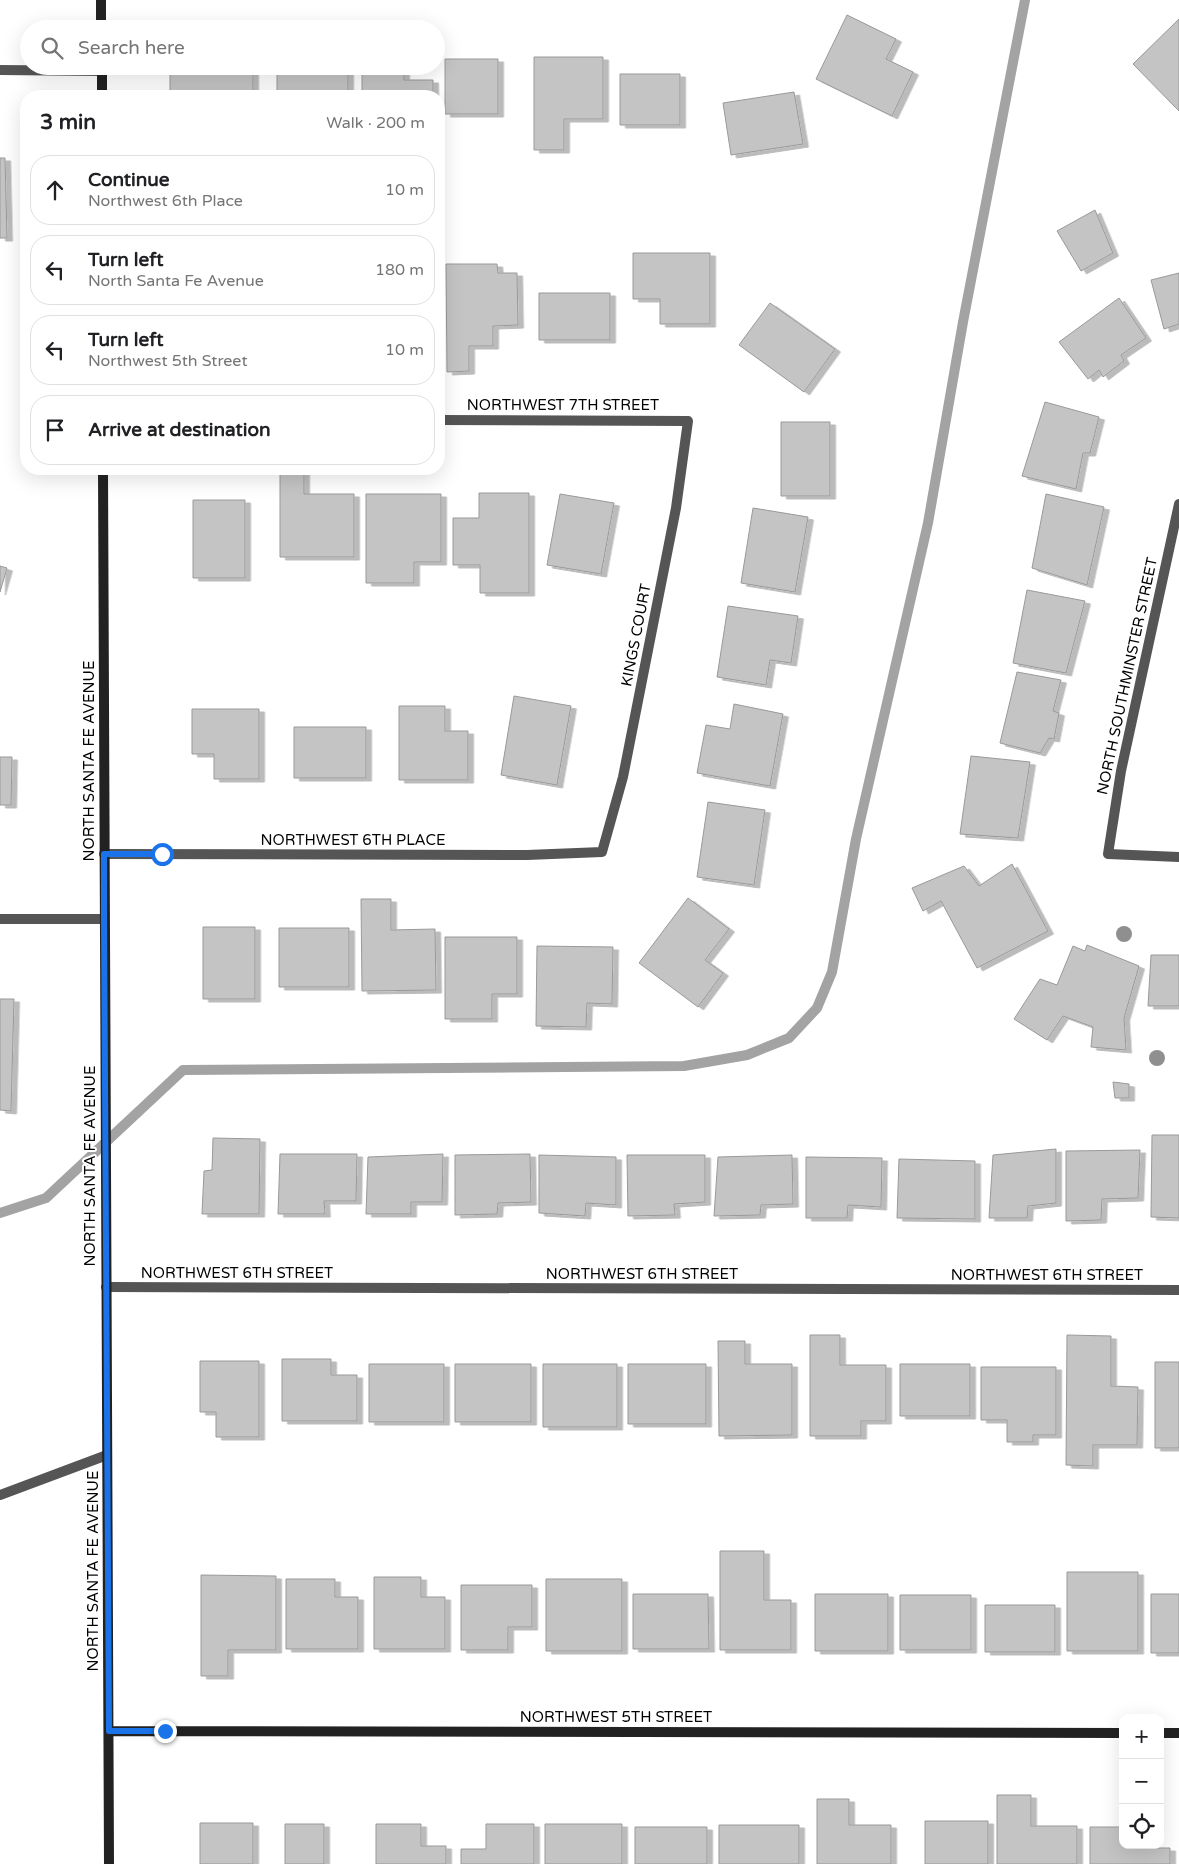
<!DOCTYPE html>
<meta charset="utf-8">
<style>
:root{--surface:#fff;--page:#f6f6f6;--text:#202124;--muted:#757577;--line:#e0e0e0}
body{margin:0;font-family:"Varela Round",sans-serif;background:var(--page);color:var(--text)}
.controls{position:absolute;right:15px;bottom:15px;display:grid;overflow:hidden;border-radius:10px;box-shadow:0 5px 20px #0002}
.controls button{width:45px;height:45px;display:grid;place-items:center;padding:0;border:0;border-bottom:1px solid var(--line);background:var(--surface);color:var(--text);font:25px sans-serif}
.stop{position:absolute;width:15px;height:15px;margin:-11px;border:4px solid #1a73e8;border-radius:50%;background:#fff}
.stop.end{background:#1a73e8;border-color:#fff;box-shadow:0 1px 5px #0008}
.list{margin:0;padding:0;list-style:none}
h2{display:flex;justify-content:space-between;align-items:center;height:65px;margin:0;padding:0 20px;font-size:21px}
h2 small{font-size:16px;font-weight:400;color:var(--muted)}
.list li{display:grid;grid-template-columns:32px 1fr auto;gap:15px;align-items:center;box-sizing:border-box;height:70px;margin:0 10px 10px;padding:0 10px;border:1px solid var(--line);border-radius:20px}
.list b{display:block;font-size:19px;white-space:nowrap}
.list p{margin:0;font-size:16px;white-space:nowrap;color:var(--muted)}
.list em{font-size:16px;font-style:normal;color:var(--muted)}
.icon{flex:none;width:28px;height:28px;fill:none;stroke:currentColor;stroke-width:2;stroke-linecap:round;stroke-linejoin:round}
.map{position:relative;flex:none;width:1179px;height:1864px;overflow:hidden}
.search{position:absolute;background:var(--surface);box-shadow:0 5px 20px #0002;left:20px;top:20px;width:425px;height:55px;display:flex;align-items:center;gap:12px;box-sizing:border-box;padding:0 18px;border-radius:28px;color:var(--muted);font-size:19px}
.panel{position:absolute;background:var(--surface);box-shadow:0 5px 20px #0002;left:20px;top:90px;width:425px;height:385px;border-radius:20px}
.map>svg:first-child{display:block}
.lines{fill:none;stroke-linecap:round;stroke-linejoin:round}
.stream{stroke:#a3a3a3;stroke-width:10}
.building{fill:#c4c4c4;stroke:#999;filter:url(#shadow)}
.lane{stroke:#555;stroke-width:10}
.street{stroke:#555;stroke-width:10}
.secondary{stroke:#222;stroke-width:10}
.tree{fill:#8f8f8f}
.route{stroke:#1a73e8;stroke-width:6}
.labels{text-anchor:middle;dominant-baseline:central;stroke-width:4;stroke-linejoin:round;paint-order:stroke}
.street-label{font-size:15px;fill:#000;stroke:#fff}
</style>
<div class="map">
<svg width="1179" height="1864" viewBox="0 0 1179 1864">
<defs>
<filter id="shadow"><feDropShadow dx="5.5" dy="3" stdDeviation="0" flood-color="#0004"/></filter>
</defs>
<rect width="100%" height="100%" fill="#fff"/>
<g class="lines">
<!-- stream -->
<path class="stream" d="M0,1213L46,1198L183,1070L684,1066L747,1055L789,1038L817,1008L832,972L856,839L928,523L963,322L1025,0"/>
</g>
<!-- building -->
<path class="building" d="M847,15L896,39L886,59L913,72L892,116L816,79Z
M1179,19V111L1133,64Z
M534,57H603V119H564V150H534Z
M445,59H498V114H445Z
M170,66H253V96L170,95Z
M277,66H348V96H277Z
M362,66H404V80H433V96H362Z
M620,74H680V125H620Z
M794,92L803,144L731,155L723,103Z
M0,158H5L7,238H0Z
M1095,210L1113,253L1081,271L1057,231Z
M633,253H710V324H660V299H633Z
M446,264H497L498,273H517L518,325L493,326V346H469V371L447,372Z
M1179,273V324L1164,329L1151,280Z
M539,293H610V340H539Z
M1119,298L1146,338L1121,355L1124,361L1103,377L1099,370L1088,379L1059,342Z
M770,303L835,349L804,392L739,345Z
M1045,402L1099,417L1090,453H1083L1076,489L1022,476Z
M781,422H830V496H781Z
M280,469H304V494H354V557H280Z
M479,493H529V593H480V565H453V518H479Z
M366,494H441V562H414V583H366Z
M560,494L614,503L601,574L547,565Z
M1046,494L1104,507L1087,585L1032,568Z
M193,500H245V578H193Z
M753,508L808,517L795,592L741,583Z
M0,566L7,568L0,592Z
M1027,590L1085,601L1066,673L1013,663Z
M728,606L798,616L791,663L770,660L766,685L717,677Z
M1017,672L1061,680L1053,711L1059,713L1054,739L1049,738L1040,753L1000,743Z
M514,696L571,706L557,785L501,775Z
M734,704L783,714L770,786L697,773L706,725L730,729Z
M399,706H445V731H468V780H399Z
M192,709H259V779H214V754H192Z
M294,727H366V778H294Z
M971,756L1030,762L1018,838L960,834Z
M0,757H12L11,805H0Z
M708,802L765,810L754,885L697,877Z
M1012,864L1048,931L977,968L941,901L923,911L912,888L964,866L979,886Z
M688,898L729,929L705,960L723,973L698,1007L639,963Z
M361,899H391V930L435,929L436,990L362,991Z
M203,927H255V999H203Z
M279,928H349V987H279Z
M445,937H517V994H492V1019H445Z
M1087,945L1139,966L1124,1018L1126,1050L1091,1047L1093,1027L1063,1016L1047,1040L1014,1019L1040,979L1057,985L1073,946L1085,951Z
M537,946L613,947L612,1004L587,1003L586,1027L536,1026Z
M1151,955H1179V1006H1148Z
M0,999H14L11,1111L0,1110Z
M1113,1082L1129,1084V1098H1115Z
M1152,1135H1179V1218L1151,1217Z
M213,1138L260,1139L259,1214H202L204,1171L212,1170Z
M1056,1149V1203L1028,1206L1027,1218H989L993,1155Z
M1140,1150L1138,1198L1102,1199L1101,1220L1066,1221V1151Z
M280,1154H357L356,1201H324L325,1214H278Z
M443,1154L442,1202H411V1214H366L368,1157Z
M530,1154L531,1202L498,1203L497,1214L455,1215V1155Z
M539,1155L616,1157V1205L586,1203L585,1216L539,1213Z
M627,1155H705V1202L674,1204L675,1215L628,1216Z
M792,1155L793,1204L761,1205L760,1215L714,1216L718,1157Z
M806,1157L882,1158L881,1207L848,1205L847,1218H806Z
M899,1159L975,1161V1219L897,1218Z
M810,1335H840V1365H886V1421H861V1436H810Z
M1067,1335L1111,1336V1386L1138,1387L1137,1445H1093V1466L1066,1465Z
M718,1341H745V1364H792V1435L719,1436Z
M282,1359H331V1375H357V1421H282Z
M200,1361H259V1437H216V1412H200Z
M1155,1362H1179V1448H1155Z
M369,1364H444V1422H369Z
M455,1364H531V1422H455Z
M543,1364H617V1427H543Z
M628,1364H706V1424H628Z
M900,1364H970V1416H900Z
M981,1367H1056V1435H1033V1442H1007V1420H981Z
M720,1551H764V1600H791V1650H720Z
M1067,1572H1138V1651H1067Z
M201,1575L276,1576V1650H228V1676H201Z
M374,1577H421V1597H445V1649H374Z
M286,1579H335V1597H358V1649H286Z
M546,1579H622V1651H546Z
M461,1585H532V1627H508V1650H461Z
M633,1594H708L709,1649H633Z
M815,1594H888V1651H815Z
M1151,1594H1179V1653H1151Z
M900,1595H971V1650H900Z
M985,1605H1055V1652H985Z
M997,1795H1031V1826H1077V1864H997Z
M817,1799H849V1825H891V1864H817Z
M925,1821H988V1864H925Z
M200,1823H253V1864H200Z
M285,1824H324V1864H285Z
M376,1824H421V1846H446V1864H376Z
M486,1824H534V1864H461V1849H486Z
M545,1824H622V1864H545Z
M719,1825H799V1864H719Z
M635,1827H707V1864H635Z
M1090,1827H1123V1845H1145V1848H1170V1864H1090Z"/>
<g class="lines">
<!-- lane -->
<path class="lane" d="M0,1495L107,1455"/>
<!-- street -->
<path class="street" d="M0,70L102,71
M1179,504L1121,771L1108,854L1179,857
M104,854L527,855L602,852L623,777L676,508L688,421L439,420
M0,919H104
M106,1287L1179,1290"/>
<!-- secondary -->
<path class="secondary" d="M101,0V29
M102,66V96
M103,469L109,1864
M109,1731L1123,1733
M1160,1733H1179"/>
</g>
<!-- trees -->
<g class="tree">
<circle cx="1124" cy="934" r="8"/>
<circle cx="1157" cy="1058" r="8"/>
</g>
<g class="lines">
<!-- route -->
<path class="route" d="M162,854H104V919L109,1731H165"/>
</g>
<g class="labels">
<!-- street labels -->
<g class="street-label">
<text x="563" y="405">NORTHWEST 7TH STREET</text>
<text transform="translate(636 635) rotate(-79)">KINGS COURT</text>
<text transform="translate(1127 676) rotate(-78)">NORTH SOUTHMINSTER STREET</text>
<text transform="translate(89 761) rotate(-90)">NORTH SANTA FE AVENUE</text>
<text x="353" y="840">NORTHWEST 6TH PLACE</text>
<text transform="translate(90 1166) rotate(-90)">NORTH SANTA FE AVENUE</text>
<text x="237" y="1273">NORTHWEST 6TH STREET</text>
<text x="642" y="1274">NORTHWEST 6TH STREET</text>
<text x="1047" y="1275">NORTHWEST 6TH STREET</text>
<text transform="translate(93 1571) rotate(-90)">NORTH SANTA FE AVENUE</text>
<text x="616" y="1717">NORTHWEST 5TH STREET</text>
</g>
</g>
</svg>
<div class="controls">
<button>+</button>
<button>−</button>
<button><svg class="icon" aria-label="locate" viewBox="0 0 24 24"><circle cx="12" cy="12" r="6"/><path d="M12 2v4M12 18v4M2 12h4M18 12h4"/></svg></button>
</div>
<div class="stop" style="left:162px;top:854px"></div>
<div class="stop end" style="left:165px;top:1731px"></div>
<div class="search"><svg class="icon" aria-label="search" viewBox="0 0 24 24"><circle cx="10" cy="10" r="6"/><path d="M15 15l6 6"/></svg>Search here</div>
<section class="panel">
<h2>3 min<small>Walk · 200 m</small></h2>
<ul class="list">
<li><svg class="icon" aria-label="ahead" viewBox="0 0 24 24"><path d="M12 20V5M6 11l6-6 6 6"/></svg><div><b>Continue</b><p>Northwest 6th Place</p></div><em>10 m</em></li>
<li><svg class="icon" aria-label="left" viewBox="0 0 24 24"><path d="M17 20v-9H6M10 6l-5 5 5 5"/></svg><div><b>Turn left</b><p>North Santa Fe Avenue</p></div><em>180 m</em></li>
<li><svg class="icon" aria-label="left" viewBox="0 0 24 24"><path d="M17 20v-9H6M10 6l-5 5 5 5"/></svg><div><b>Turn left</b><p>Northwest 5th Street</p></div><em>10 m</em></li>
<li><svg class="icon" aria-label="arrive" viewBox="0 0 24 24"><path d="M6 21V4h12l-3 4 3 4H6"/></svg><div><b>Arrive at destination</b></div></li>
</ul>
</section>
</div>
